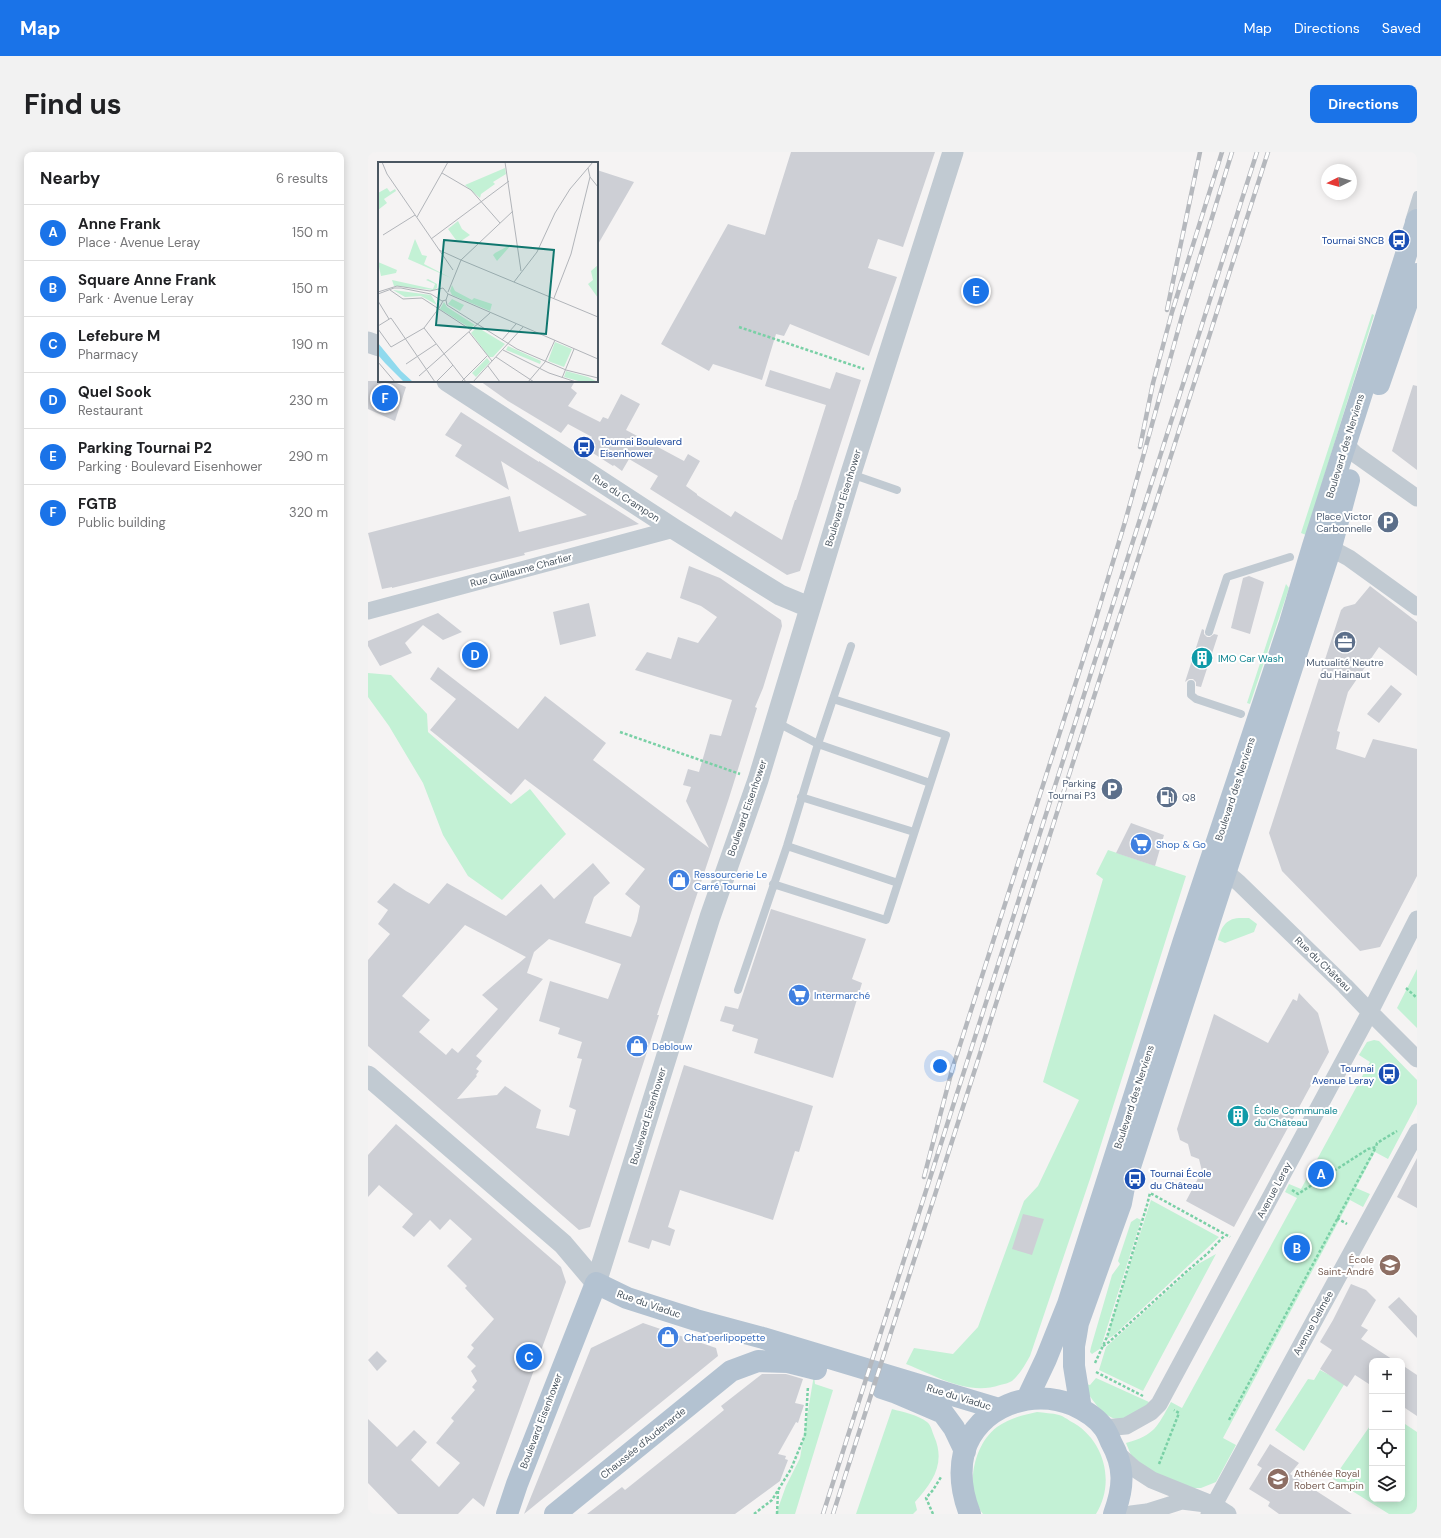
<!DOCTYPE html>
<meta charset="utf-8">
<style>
:root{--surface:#fff;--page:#f2f2f2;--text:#202124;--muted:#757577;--line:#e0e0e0;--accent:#1a73e8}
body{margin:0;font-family:"DM Sans",sans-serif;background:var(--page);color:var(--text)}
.controls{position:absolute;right:12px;bottom:12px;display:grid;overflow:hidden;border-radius:8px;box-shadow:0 2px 10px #0003}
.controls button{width:36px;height:36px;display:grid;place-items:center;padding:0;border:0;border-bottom:1px solid var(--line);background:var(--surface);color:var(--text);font:20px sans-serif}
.compass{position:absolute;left:953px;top:12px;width:36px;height:36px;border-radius:50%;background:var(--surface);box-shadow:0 2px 10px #0003;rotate:265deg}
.you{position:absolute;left:572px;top:914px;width:14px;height:14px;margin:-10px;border:3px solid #fff;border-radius:50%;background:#1a73e8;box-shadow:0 0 0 6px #1a73e833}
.badge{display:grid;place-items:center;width:26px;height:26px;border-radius:50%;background:var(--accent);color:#fff;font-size:13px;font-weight:700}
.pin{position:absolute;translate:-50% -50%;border:2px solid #fff;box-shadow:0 1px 4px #0006}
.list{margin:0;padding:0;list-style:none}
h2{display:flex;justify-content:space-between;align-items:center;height:52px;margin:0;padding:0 16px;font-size:17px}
h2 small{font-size:13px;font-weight:400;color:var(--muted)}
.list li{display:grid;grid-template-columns:26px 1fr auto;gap:12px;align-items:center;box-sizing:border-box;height:56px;padding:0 16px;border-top:1px solid var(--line)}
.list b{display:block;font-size:15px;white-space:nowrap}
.list p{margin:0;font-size:13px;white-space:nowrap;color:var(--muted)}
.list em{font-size:13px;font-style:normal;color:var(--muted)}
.icon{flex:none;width:22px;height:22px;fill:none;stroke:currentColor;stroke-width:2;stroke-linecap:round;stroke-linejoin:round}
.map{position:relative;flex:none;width:1049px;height:1362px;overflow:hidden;border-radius:8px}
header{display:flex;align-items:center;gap:24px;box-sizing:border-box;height:56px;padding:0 20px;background:var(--accent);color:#fff}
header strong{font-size:19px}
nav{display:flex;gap:22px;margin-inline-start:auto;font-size:14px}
.intro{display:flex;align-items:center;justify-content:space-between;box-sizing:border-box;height:96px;padding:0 24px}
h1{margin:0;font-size:28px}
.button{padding:10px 18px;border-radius:8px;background:var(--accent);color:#fff;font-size:14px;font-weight:700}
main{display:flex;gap:24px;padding:0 24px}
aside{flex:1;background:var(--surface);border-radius:8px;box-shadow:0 2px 10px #0003}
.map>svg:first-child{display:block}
.green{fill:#c3f1d5}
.building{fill:#cdcfd5;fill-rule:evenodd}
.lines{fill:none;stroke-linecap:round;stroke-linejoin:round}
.path{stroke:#7ad0a6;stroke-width:2.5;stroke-dasharray:3 2;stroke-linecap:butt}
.service{stroke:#c1cad2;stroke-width:8}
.minor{stroke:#c1cad2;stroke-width:17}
.tertiary{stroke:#c1cad2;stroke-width:21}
.primary{stroke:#b3c2d1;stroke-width:22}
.rail-casing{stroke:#b5b8bd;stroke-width:4.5}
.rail{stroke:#fff;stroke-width:3;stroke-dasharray:9;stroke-linecap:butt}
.labels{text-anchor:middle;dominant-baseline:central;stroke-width:4;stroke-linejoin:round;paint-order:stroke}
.transit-label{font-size:10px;fill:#164399;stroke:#fff;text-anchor:end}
.street-label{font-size:10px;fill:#4a5661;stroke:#fff}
.service-label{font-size:10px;fill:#4e5e75;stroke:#fff;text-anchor:end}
.culture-label{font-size:10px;fill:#0d838f;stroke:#fff;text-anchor:start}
.shop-label{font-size:10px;fill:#366cbe;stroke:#fff;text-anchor:start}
.education-label{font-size:10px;fill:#785e54;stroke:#fff;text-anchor:end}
.inset-road{fill:none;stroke:#b1b4b9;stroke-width:1}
.view{fill:#0f766e;fill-opacity:0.15;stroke:#0f766e;stroke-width:2}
.inset-edge{fill:none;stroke:#4a5661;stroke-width:2}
</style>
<header>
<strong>Map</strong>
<nav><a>Map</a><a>Directions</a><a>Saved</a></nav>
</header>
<div class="intro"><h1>Find us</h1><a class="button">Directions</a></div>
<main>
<aside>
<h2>Nearby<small>6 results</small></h2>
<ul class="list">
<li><span class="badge">A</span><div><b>Anne Frank</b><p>Place · Avenue Leray</p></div><em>150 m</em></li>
<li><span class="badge">B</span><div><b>Square Anne Frank</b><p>Park · Avenue Leray</p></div><em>150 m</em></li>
<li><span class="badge">C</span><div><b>Lefebure M</b><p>Pharmacy</p></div><em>190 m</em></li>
<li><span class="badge">D</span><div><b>Quel Sook</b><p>Restaurant</p></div><em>230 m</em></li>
<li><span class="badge">E</span><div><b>Parking Tournai P2</b><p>Parking · Boulevard Eisenhower</p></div><em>290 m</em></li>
<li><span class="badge">F</span><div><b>FGTB</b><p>Public building</p></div><em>320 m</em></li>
</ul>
</aside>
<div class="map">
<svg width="1049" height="1362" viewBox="0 0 1049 1362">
<rect width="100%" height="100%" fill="#f5f3f3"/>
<!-- green -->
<path class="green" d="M1004,162L1006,163L938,383L933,381Z
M918,432L921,436L882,552L879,551Z
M0,521L23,523L59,562L60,580L143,652L162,637L198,682L134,748L100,724L75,683L55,631L21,574L0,545Z
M740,698L818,724L723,1024L662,1204C657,1213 652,1222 644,1229C641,1231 636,1232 632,1233C600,1244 568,1224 538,1212L546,1196L585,1202L610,1175L656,1049L670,1034L711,948L675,930L735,727L728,722Z
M871,766H881L889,772L886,780L857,791L850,788C853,776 857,767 871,766Z
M1049,817V876L1029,856Z
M1006,888L1011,889L1049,928V952L1020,1007L1007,1000L988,1036L1002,1042L995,1055L982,1048L855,1286L868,1293L848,1330L833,1336H825L791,1327L763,1303L758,1291C787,1283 789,1275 803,1250L814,1256L929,1046L917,1040L921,1032L933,1037L1002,910L991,903L999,890Z
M783,1048L851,1085L745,1184L741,1186H739L742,1174Z
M769,1066L773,1068L734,1192L733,1196L724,1202L722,1200L723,1195L744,1123L752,1112L750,1109L763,1070Z
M848,1102L775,1239L731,1218L738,1195L819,1121L830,1112Z
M952,1218L977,1231L936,1299L907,1278L940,1227L946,1228Z
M446,1223L447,1232L465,1238L427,1362H408L418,1334L432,1306Z
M728,1226L781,1250C775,1259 770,1264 760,1266C757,1266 753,1267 750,1267C734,1266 721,1243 714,1231L722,1233Z
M524,1257C535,1260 550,1263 559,1270C563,1273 564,1279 566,1284C578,1311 565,1330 547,1350L549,1358L545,1362H488Z
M669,1260C676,1261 684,1261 691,1263C695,1264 699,1267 702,1269C736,1286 748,1330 728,1362H615C596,1338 605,1293 629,1275C642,1266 655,1263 669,1260Z
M1034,1270L1049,1280V1362H1021L965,1327L1004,1271V1347H1034Z"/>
<!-- building -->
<path class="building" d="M423,0H567L535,95L510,87L500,116L529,125L501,204L422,172L416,184L408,182L394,228L345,212L341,219L293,192L360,72L397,83Z
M229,18L266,30L229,94Z
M402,218L462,237L468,220L493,228L432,419L419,423L282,337L290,324L261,307L254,319L246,313L245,314L217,296L224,285L200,272L193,281L140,249L112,229H207L203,236L209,241L200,254L232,270L235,265L240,267L253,242L272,252L258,278L316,309L320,302L332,309L318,334L329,342V343L363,365L367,359L414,388L427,348H428L458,253L397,234Z
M0,229H24L38,235L27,269L0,257Z
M1045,233L1049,234V318L1024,299Z
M93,260L171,310V309L271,372L156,401L157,403L24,436V435L14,437L0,381L142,344L151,380L219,363L133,309L141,338L87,304L94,293L77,283Z
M321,414L352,426L413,468L414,474L395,536L387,555L389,556L361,646L289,863H291L222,1075L211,1078L0,894V808L22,782L10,772L20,758L9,750L26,731L38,739L61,752L79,731L138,764L173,732L186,747L225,711L242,731L226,745L217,771L263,785L269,769L272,754L257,742L277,717L157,627L143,643L62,578L88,547L62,527L70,515L150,577L177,544L238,591L225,608L341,696L318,649L323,635L315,633L320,617L331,620L342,582L353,584L364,548L267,518L279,500L303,507L310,485L330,491L349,465L333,454L312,446ZM97,773L158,805L114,843L130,857L90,901L84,896L78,903L51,880L62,868L34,844ZM181,787L253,812L240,847L182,829L171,869L192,876L190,882L214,890L209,906L214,907L201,955L208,958L201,984L168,976L173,958L137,934L129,943L89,947L109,924L108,923L111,919L108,917L114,909L108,904L175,827L159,821L166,800Z
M881,424L896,430L882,482L863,476L875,426Z
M1002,434L1049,470V524L1011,495L980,540L969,579L972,580L968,597L997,606L1005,587L1049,597V724L1012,795L992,799L914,719L901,681L973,458L976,455L987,452Z
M221,451L228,484L192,493L185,460Z
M70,461L94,480L75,488L55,473L37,491L44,501L12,514L0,494V489Z
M834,477L836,478V482L839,485H842L846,482L850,483L833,535L828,534V530L825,527H821L817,530Z
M1023,533L1034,542L1011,571L999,562Z
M763,671L796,683L787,714L748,701Z
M403,757L498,787L484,827L494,831L465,926L386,901L390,887L364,879L366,873L352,869L357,854L370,857Z
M931,841L950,861L961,900L866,1075L818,1049L834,1019L831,1007L823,1004L820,992L812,988L809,977L846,862L900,891L925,847L929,849Z
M316,913L445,954L431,1000L427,999L405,1068L312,1038L300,1075L307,1078L302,1094L284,1088L281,1097L260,1090Z
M28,972L193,1115L198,1130L116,1355L105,1346L90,1362H30L0,1331V1267L29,1295L46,1278L59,1290L43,1308L71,1335L92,1311L68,1291L86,1269L83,1266L107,1238L104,1235L109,1229L103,1219L108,1214L99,1205L106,1196L103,1193L126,1167L97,1136L99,1134L79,1114L104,1087L82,1067L72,1078L62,1068L46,1085L34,1075L45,1062L11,1033L0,1045V1003Z
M1049,1006V1056L1029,1045Z
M655,1062L676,1067L664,1103L644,1097Z
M983,1132L998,1138L1008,1148L993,1174L1000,1178L993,1187L1027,1209H1004V1234L987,1223L979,1235L952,1217L964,1198L952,1190L965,1168Z
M1031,1145L1049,1164V1186L1020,1155Z
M275,1171L348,1196L350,1204L156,1362L223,1196Z
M9,1199L19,1209L9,1219L0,1208Z
M1034,1213L1049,1223V1264L1034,1254Z
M394,1222H418L435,1227L427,1251L436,1253L430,1271L428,1270L410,1302L418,1304L417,1307L420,1308L412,1329L367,1362H219L254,1335L257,1338L322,1286L356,1258L353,1254Z
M902,1292L931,1311L922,1322L984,1362H911L900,1354L902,1350L881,1337L894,1316L889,1313Z"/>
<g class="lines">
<!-- path -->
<path class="path" d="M371,175L496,217
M252,580L372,622
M1038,836L1049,846
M924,1038L930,1042L1000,997L1008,995L1009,991L1029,979
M969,1066L979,1072
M735,1194L741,1190L818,1120L840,1101L857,1083
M727,1211L739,1185L779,1053L782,1041L862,1085
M728,1220L775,1244
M861,1268L1008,995
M791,1312L811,1261L806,1258
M386,1362L404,1348L423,1317L437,1283L440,1234
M409,1362L410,1339
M565,1362L558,1346L565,1338L573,1325"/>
<!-- service -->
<path class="service" d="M1041,69L1049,43
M483,322L529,338
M841,480L859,425L922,405
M823,532V543L828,547L873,562
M465,547L483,494
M433,645L546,680
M419,694L530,731
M405,732L518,768L578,583L465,547L450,592L562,631
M370,838L419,694L450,592L408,570"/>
<!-- minor -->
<path class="minor" d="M977,292L987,302L1049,346
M953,391L981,406L1049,455
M0,459L306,377
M848,717L858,720L871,731L977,834L1002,860L1049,907
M736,1276L758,1274L783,1260L791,1252L1002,860L1049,767
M750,1302L767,1317L784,1328L846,1353L814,1349L779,1360L763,1362
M846,1353L860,1362
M841,1362L1049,980"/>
<!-- tertiary -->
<path class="tertiary" d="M0,190L11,194
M79,229L306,377L412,443L441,455
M0,924L195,1092L228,1131
M228,1131L342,765L390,628L483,321L585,0"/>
<!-- primary -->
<path class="primary" d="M1011,232L1049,122
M514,1236L526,1240L575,1261L586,1276L597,1299
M659,1247L678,1207L700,1152L816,788L922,471L945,394L1049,68
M713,1257L706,1214V1194L708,1183L710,1171L753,1051L757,1030L963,395L981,328
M139,1362L149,1332L228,1131L259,1146L328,1168L395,1186L631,1257
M187,1362L363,1219L390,1209L420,1210L448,1217
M602,1362C594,1342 591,1321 596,1300C609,1255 664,1235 705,1253C716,1258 729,1266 736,1276C739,1280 741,1285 743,1290C757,1315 756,1335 746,1362"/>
<!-- rail casing -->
<g class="rail-casing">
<path id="rail" d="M799,158L832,0
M772,295L785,231L804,160L854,0
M556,1025L584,918L722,486L757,370L814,164L864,0
M455,1362L889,0
M465,1362L900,0"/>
</g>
<!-- rail -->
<use href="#rail" class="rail"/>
</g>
<!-- icons -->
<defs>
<g id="bus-disc" transform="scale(1.15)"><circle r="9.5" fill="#1a4fb4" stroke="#fff"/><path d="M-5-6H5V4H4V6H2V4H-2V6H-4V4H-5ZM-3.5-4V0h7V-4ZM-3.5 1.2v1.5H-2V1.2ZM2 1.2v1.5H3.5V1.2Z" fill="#fff"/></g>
<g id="parking-disc" transform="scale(1.15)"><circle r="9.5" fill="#5c6f8a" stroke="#fff"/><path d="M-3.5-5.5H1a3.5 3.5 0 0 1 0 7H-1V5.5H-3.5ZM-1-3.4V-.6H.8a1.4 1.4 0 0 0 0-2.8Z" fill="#fff"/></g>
<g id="office-disc" transform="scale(1.15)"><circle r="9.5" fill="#5c6f8a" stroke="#fff"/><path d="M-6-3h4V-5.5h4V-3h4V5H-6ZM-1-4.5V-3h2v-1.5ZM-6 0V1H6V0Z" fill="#fff"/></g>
<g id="building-disc" transform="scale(1.15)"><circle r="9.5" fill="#0f9aa8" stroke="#fff"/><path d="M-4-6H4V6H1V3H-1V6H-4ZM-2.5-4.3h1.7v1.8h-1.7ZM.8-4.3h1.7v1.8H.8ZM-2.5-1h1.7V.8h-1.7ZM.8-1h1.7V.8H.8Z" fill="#fff"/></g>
<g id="fuel-disc" transform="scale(1.15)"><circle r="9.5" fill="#5c6f8a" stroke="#fff"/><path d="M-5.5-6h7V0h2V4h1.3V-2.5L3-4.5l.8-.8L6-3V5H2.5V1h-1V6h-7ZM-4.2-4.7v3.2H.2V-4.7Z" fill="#fff"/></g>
<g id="supermarket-disc" transform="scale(1.15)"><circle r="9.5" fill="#3f7fe0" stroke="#fff"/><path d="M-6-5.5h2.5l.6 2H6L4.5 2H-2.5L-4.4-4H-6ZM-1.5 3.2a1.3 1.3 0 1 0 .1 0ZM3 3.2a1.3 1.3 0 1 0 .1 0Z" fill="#fff"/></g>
<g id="shop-disc" transform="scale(1.15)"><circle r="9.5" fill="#3f7fe0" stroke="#fff"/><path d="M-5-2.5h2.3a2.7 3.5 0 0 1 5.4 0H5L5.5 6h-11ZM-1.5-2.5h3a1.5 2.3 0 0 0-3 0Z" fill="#fff"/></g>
<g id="school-disc" transform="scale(1.15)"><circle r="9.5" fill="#8d6e63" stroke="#fff"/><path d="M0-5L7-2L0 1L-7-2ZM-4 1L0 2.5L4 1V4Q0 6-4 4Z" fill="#fff"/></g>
</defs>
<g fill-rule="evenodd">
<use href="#bus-disc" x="1031" y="88"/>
<use href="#bus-disc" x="216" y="295"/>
<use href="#parking-disc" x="1020" y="370"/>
<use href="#office-disc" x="977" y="490"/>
<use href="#building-disc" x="834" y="506"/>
<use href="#parking-disc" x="744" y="637"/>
<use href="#fuel-disc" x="799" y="645"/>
<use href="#supermarket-disc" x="773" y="692"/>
<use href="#shop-disc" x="311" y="728"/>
<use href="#supermarket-disc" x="431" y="843"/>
<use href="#shop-disc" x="269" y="894"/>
<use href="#bus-disc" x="1021" y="922"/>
<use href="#building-disc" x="870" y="964"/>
<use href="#bus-disc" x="767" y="1027"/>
<use href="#school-disc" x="1022" y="1113"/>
<use href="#shop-disc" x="300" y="1185"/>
<use href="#school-disc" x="910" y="1327"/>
</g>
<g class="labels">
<!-- transit labels -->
<g class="transit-label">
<text x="1016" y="88">Tournai SNCB</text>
<text x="232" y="289" text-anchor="start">Tournai Boulevard<tspan x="232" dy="12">Eisenhower</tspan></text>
<text x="1006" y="916">Tournai<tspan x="1006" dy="12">Avenue Leray</tspan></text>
<text x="782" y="1021" text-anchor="start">Tournai École<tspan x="782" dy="12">du Château</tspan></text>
</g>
<!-- street labels -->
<g class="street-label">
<text transform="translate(977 294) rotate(-73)">Boulevard des Nerviens</text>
<text transform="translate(258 346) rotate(33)">Rue du Crampon</text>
<text transform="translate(475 346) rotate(-73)">Boulevard Eisenhower</text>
<text transform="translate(153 418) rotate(-15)">Rue Guillaume Charlier</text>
<text transform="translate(867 637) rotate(-72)">Boulevard des Nerviens</text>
<text transform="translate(379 656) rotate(-71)">Boulevard Eisenhower</text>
<text transform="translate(955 812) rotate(44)">Rue du Château</text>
<text transform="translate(766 945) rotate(-72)">Boulevard des Nerviens</text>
<text transform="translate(280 964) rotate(-73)">Boulevard Eisenhower</text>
<text transform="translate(906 1038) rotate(-62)">Avenue Leray</text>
<text transform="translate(281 1152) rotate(19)">Rue du Viaduc</text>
<text transform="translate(945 1171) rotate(-61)">Avenue Delmée</text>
<text transform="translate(591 1245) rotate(17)">Rue du Viaduc</text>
<text transform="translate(173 1269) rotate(-69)">Boulevard Eisenhower</text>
<text transform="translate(275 1291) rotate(-39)">Chaussée d'Audenarde</text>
</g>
<!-- service labels -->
<g class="service-label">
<text x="1004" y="364">Place Victor<tspan x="1004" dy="12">Carbonnelle</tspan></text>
<text x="977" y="510" text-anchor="middle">Mutualité Neutre<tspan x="977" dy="12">du Hainaut</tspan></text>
<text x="728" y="631">Parking<tspan x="728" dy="12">Tournai P3</tspan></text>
<text x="814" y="645" text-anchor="start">Q8</text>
</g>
<!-- culture labels -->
<g class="culture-label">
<text x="850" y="506">IMO Car Wash</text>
<text x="886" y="958">École Communale<tspan x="886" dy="12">du Château</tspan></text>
</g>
<!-- shop labels -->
<g class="shop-label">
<text x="788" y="692">Shop &amp; Go</text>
<text x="326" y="722">Ressourcerie Le<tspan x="326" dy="12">Carré Tournai</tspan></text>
<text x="446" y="843">Intermarché</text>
<text x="284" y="894">Deblouw</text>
<text x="316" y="1185">Chat'perlipopette</text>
</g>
<!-- education labels -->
<g class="education-label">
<text x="1006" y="1107">École<tspan x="1006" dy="12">Saint-André</tspan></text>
<text x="926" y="1321" text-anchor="start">Athénée Royal<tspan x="926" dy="12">Robert Campin</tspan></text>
</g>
</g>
<!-- overview -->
<g transform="translate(10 10)">
<rect width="220" height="220" fill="#f5f3f3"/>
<path d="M127,6L128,12L115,20L117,22L103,32L102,36L87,23ZM9,26L12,30L17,27L18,29L6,37L9,41L0,48V31ZM80,59L84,67L92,73L83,79L78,78L70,67ZM37,77L44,93L49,94L46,102L73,116L30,97ZM134,82L119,99L115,93L117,91ZM0,100L19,108L18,111L3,114ZM220,103V136L210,122L215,118L213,109ZM50,117L59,122V126L56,128L16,124L14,118L55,127L57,122L48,118ZM74,123L77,129L94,138L96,136L114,142L112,149L74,133L72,129ZM15,128L53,133L59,143L43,134L27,135ZM74,137L86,143L82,149L70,142ZM66,140L69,145L97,163L92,166L62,147ZM99,165L127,182L115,195H111L93,171ZM177,180L194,187L186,205L170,199ZM130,184L163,199L162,202L128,188ZM109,196L112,200L98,215L94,211ZM188,209L210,215L220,220H204L186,215Z" fill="#c3f1d5"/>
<path d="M0,181L23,209L35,220H26L7,201L0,193Z" fill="#90daee"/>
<path class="inset-road" d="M4,0L9,12L75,108M127,0L143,109M64,11L93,28L122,61M212,15L220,25M39,55L70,0M5,73L37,53M53,77L131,19M61,88L83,98L70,130M83,98L220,155M83,98L135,49M136,120L159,90L177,51L192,27L215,0M12,128L25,137L44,136L93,168M0,130L19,124L52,129L65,126L70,132L68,138L64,139L53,132L23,126H16L0,132M70,132L220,197M176,136L193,92L212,15L210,6M60,138L61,146L65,139M68,138L69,143L139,187L188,208L220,216M0,139L11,157M0,164L13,156L20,166M20,166L57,220M46,166L88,220M0,167L13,185L46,166L61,146M91,170L114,199M124,178L138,162M125,188L171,211L198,220M118,195L156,220M0,200L17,220M28,202L58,182M110,204L122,220M41,214L112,151M184,216L196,187M58,220L75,203M83,220L109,194M95,220L145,165M150,220L167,200L177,178"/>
<path class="view" d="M66,78L176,88L168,172L58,163Z"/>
<rect width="220" height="220" class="inset-edge"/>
</g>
</svg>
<div class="controls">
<button>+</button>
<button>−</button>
<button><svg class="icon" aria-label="locate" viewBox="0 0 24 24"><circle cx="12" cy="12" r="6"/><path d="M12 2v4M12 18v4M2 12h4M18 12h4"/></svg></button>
<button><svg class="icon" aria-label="layers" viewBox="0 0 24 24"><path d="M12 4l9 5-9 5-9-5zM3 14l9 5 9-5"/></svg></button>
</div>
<svg class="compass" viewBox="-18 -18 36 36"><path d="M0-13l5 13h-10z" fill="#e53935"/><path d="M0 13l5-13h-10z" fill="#757577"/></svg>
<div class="you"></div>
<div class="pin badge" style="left:953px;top:1022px">A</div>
<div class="pin badge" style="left:929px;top:1096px">B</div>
<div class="pin badge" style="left:161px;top:1205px">C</div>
<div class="pin badge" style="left:107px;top:503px">D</div>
<div class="pin badge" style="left:608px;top:139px">E</div>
<div class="pin badge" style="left:17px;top:246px">F</div>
</div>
</main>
